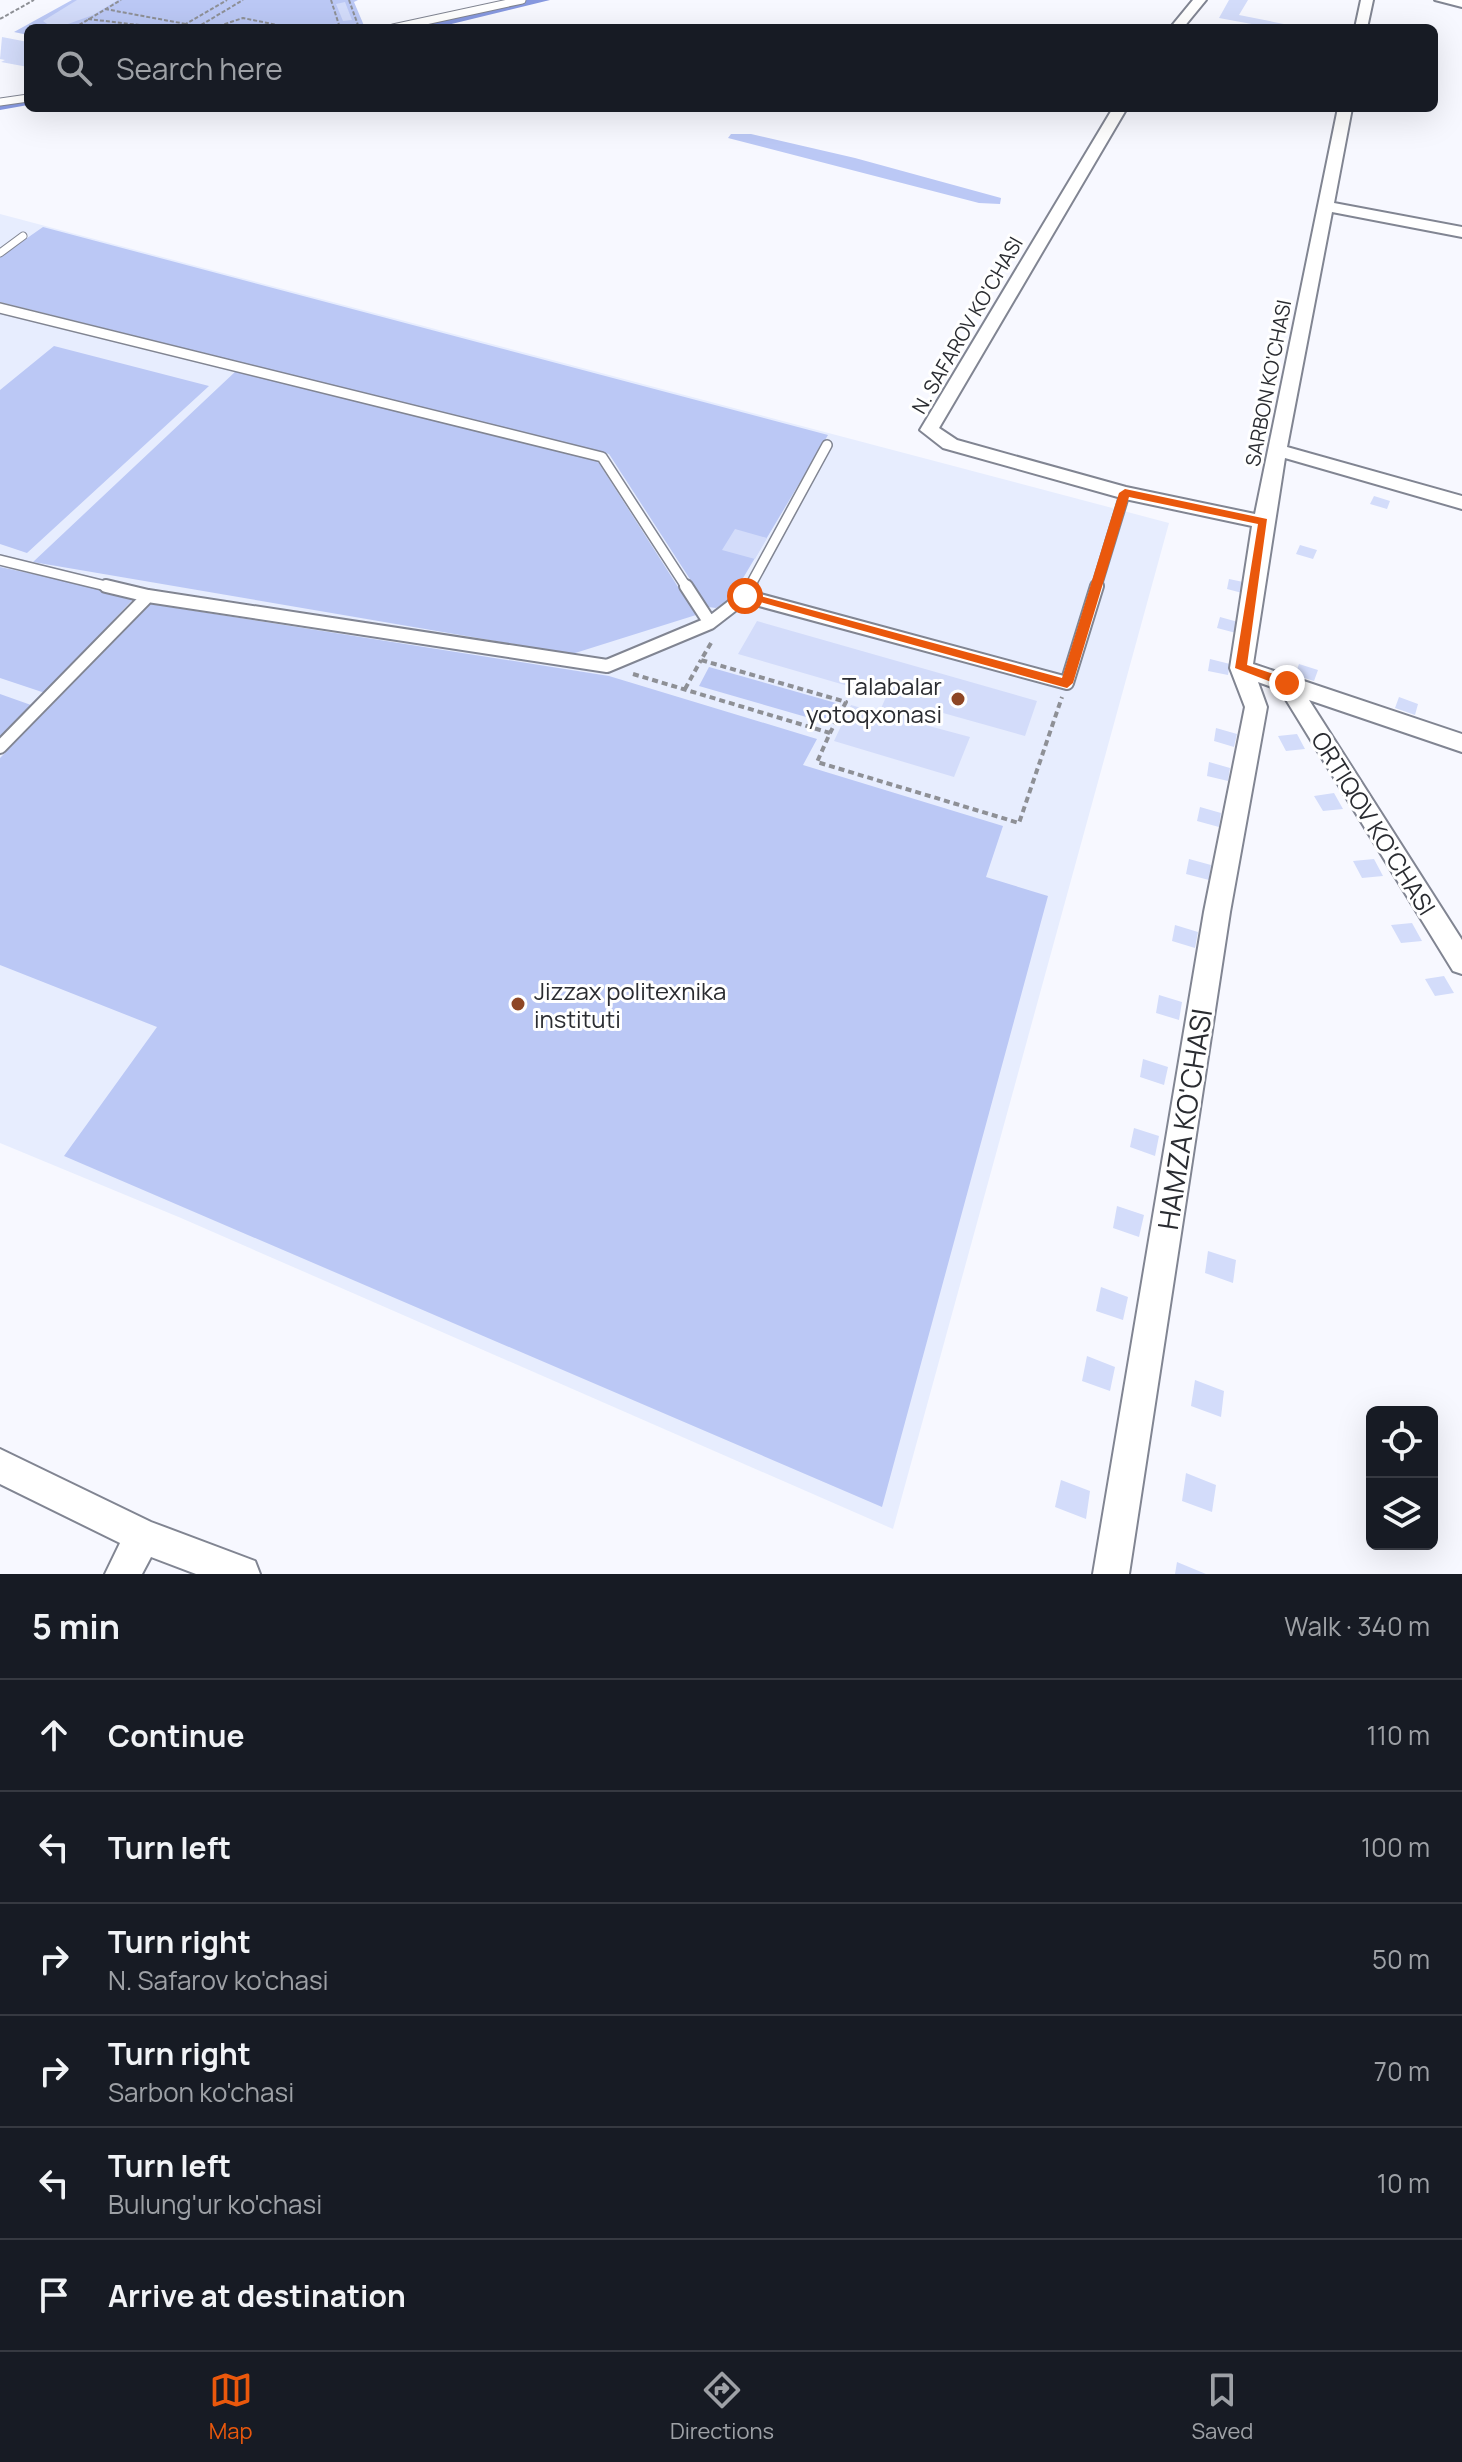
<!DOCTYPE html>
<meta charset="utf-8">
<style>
:root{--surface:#171b24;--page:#242831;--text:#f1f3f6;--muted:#9ea1a6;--line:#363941;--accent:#ea580c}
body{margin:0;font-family:Manrope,sans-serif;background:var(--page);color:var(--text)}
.controls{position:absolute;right:24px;bottom:24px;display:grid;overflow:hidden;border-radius:12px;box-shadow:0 8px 32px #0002}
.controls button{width:72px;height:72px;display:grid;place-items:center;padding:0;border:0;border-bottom:2px solid var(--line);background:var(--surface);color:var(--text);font:40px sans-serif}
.stop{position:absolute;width:24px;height:24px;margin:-18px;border:6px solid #ea580c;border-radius:50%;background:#fff}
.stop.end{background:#ea580c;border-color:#fff;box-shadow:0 2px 8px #0008}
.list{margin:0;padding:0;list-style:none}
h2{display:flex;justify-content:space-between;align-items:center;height:104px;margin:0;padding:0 32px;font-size:34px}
h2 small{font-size:26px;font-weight:400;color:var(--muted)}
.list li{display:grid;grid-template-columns:52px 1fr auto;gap:24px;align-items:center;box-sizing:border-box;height:112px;padding:0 32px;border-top:2px solid var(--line)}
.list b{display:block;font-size:30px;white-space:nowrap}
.list p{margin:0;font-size:26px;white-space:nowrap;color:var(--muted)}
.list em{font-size:26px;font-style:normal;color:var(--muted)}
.icon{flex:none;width:44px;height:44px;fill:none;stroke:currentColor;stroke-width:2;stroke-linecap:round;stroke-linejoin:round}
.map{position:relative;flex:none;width:1462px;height:1574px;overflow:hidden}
.search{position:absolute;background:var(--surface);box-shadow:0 8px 32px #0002;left:24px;right:24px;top:24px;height:88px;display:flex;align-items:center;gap:20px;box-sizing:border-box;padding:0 28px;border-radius:12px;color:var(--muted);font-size:30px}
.sheet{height:776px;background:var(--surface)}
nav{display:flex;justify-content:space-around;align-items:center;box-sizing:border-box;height:112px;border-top:2px solid var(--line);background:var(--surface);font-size:22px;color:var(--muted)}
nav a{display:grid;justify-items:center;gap:4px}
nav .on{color:var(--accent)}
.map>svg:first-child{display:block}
.built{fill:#e7edfe}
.green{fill:#bbc8f5}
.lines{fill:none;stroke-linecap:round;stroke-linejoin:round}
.canal{fill:#8698df;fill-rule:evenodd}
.building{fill:#d3dcfa}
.service-far2-casing{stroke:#818592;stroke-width:9}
.service-far1-casing{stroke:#818592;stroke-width:12}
.service-casing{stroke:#818592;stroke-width:16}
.minor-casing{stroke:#818592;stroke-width:4}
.path-far1{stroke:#8e9096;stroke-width:2;stroke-dasharray:4 2;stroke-linecap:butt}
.path{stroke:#8e9096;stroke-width:4;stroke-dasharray:6 4;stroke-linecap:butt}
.service-far2{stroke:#fff;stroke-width:7}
.service-far1{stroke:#fff;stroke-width:9}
.service{stroke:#fff;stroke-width:12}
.minor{fill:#fff;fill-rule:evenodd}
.route{fill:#ea580c}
.poi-dot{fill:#8e4625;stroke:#fff;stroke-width:3}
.labels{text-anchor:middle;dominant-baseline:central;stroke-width:6;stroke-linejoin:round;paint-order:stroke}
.far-street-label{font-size:20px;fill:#2a2c31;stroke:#fff}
.poi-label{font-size:24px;fill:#2a2c31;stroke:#fff;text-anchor:end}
.street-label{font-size:24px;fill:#2a2c31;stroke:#fff}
.near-street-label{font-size:28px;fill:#2a2c31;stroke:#fff}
</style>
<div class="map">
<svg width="1462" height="1574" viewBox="0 0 1462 1574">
<rect width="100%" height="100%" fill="#f7f8ff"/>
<!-- built -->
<path class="built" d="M0,214L1169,523L893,1529L181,1218L0,1143Z"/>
<!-- green -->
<path class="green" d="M72,0H358L354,2L365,28H28V35L14,32Z
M731,134H751L855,158L1001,198L1000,204L979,203L728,138Z
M43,227L828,435L730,600L716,608L708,607L609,454L0,302V257Z
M54,346L209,386L27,553L0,544V390Z
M236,371L597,460L696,615L572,654L33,562Z
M0,567L136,596L45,693L0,678Z
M151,604L609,676L817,739L803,765L1003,826L986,877L1048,896L882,1507L64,1156L157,1027L0,965V758Z
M709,667L836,703L827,723L699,686Z
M0,694L31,705L0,737Z"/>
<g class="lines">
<!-- canal -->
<path class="canal" d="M527,0H550L435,28H411Z
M28,97V105L0,110V102Z"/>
</g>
<!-- building -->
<path class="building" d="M77,0H118L93,15L68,24L50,26L43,21Z
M1229,0H1248L1239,15L1304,28H1274L1219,18Z
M345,2L352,20L343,21L336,4Z
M2,37L28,42V67L1,62L5,60L0,59Z
M1374,496L1390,501L1387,509L1370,504Z
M735,529L767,538L755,559L722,550Z
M1300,545L1317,550L1313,559L1296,554Z
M1229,579L1248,583L1246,594L1227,589Z
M1220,617L1238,622L1236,633L1217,628Z
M757,621L1037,701L1025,736L936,711L929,726L970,737L954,777L834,741L851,705L879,713L886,697L738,654Z
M1210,659L1230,664L1228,675L1208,671Z
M1299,664L1318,670L1314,681L1295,675Z
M1399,697L1418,704L1415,715L1395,708Z
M1216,728L1237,734L1234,747L1214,741Z
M1297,734L1305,749L1286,751L1278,736Z
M1209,762L1230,768L1228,781L1207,776Z
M1334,793L1343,809L1323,811L1314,796Z
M1200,807L1221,813L1219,827L1197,821Z
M1189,859L1211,865L1209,880L1186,874Z
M1374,859L1383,876L1362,878L1353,861Z
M1412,923L1422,941L1401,943L1391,925Z
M1175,925L1198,932L1195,948L1172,941Z
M1444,976L1454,993L1435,996L1425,979Z
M1159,995L1182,1002L1179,1020L1156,1013Z
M1143,1059L1168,1067L1164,1085L1140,1077Z
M1134,1128L1159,1136L1155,1156L1130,1147Z
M1117,1206L1144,1215L1139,1237L1113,1228Z
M1208,1251L1236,1260L1233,1283L1205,1273Z
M1101,1287L1128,1297L1123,1320L1096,1311Z
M1087,1356L1115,1367L1110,1391L1082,1381Z
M1195,1380L1224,1391L1221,1417L1191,1406Z
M1186,1473L1216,1485L1212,1512L1182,1501Z
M1061,1480L1090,1491L1086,1519L1055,1507Z
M1177,1562L1206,1574H1175Z"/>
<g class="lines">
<!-- service-far2 casing -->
<g class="service-far2-casing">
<path id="service-far2" d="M393,28L522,0
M0,102L28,98
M0,253L23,236"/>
</g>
<!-- service-far1 casing -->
<g class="service-far1-casing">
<path id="service-far1" d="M0,308L602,457L687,588
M0,560L114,588
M749,588L827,445
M1096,588L1125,493"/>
</g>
<!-- service casing -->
<g class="service-casing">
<path id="service" d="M106,586L148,596L607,666L710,623L686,586
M745,596L1067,683L1097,586
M710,623L745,596L751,586
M0,747L148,596"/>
</g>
<!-- minor casing -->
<g class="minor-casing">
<path id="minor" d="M1193,0H1206L1183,28H1170Z
M1361,0H1373L1367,28H1355Z
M1435,0H1462V7Z
M1113,108H1127L939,428L957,440L1126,487L1255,514L1338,108H1352L1334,203L1462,227V237L1332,212L1287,447L1462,496V509L1285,458L1253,664L1462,734V752L1309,700L1462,940V974L1453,971L1280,690L1258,682L1267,707L1230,912L1129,1574H1093L1204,912L1245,707L1230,668L1252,526L1125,499L943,448L920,430Z
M0,1449L151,1522L255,1561L260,1574H196L151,1557L142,1574H105L120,1543L0,1484Z"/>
</g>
<!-- path-far1 -->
<path class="path-far1" d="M331,0L340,28
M349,0L359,28
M105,9L186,24
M0,19L34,0
M88,19L165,28
M29,26L40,28
M74,28L121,0
M179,28L227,0
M196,28L243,0
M213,28L243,18L292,28"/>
<!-- path -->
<path class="path" d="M711,643L701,660L846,702L830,733
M633,674L830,733L817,762L1019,823L1062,697
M685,689L701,660"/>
<!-- service-far2 -->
<use href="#service-far2" class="service-far2"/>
<!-- service-far1 -->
<use href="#service-far1" class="service-far1"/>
<!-- service -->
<use href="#service" class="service"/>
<!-- minor -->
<use href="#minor" class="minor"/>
</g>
<!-- route -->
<path class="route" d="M1125,489L1267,519L1247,665L1291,680V686H1282L1235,668L1258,524L1129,497L1073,683L1067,688L739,596L745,592L1062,678L1119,493Z"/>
<!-- markers -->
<g class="poi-dot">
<circle cx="958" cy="699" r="8"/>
<circle cx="518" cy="1004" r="8"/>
</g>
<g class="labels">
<!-- far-street labels -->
<g class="far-street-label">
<text transform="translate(967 325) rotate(-60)">N. SAFAROV KO'CHASI</text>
<text transform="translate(1268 383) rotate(-79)">SARBON KO'CHASI</text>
</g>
<!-- poi labels -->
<g class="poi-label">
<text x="942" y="685">Talabalar<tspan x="942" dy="28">yotoqxonasi</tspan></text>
<text x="534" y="990" text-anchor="start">Jizzax politexnika<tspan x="534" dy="28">instituti</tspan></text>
</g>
<!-- street labels -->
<g class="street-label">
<text transform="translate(1374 823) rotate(58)">ORTIQOV KO'CHASI</text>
</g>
<!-- near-street labels -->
<g class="near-street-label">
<text transform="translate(1184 1119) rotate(-81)">HAMZA KO'CHASI</text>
</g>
</g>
</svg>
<div class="controls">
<button><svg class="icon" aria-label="locate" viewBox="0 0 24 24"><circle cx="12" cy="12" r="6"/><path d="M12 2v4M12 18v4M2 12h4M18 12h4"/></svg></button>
<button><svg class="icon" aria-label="layers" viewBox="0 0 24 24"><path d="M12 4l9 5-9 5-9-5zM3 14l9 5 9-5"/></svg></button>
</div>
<div class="stop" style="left:745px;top:596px"></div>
<div class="stop end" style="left:1287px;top:683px"></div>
<div class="search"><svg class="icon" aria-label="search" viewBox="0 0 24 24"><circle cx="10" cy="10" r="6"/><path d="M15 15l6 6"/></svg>Search here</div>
</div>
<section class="sheet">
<h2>5 min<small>Walk · 340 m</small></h2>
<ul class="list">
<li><svg class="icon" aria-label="ahead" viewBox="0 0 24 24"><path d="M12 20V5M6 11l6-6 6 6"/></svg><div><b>Continue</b></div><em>110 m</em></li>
<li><svg class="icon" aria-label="left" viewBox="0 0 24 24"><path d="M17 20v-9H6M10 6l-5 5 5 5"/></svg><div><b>Turn left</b></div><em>100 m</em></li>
<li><svg class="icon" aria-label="right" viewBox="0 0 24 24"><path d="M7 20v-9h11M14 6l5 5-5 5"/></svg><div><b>Turn right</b><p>N. Safarov ko'chasi</p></div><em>50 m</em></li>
<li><svg class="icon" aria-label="right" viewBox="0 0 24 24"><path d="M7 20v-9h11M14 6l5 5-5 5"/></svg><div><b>Turn right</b><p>Sarbon ko'chasi</p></div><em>70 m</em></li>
<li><svg class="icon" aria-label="left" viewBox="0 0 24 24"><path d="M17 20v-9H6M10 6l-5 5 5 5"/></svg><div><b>Turn left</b><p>Bulung'ur ko'chasi</p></div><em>10 m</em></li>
<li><svg class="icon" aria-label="arrive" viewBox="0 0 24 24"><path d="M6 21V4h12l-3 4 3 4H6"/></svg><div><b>Arrive at destination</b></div></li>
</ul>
</section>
<nav>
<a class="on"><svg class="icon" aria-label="map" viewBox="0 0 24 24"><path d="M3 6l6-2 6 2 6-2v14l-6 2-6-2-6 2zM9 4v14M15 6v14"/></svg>Map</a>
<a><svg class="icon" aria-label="directions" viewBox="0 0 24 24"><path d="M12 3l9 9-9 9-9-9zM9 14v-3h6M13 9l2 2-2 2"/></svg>Directions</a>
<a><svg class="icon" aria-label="saved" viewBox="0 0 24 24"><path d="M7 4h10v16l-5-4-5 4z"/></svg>Saved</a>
</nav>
